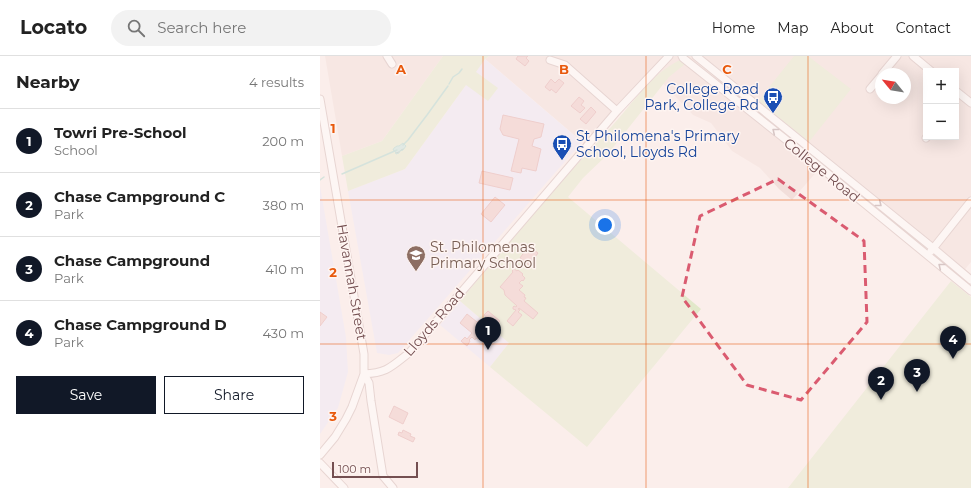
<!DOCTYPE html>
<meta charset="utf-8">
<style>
:root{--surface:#fff;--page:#f2f2f2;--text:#222;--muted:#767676;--line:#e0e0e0;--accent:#111827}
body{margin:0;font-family:Montserrat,sans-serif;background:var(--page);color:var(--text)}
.controls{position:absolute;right:12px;top:12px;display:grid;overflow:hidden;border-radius:0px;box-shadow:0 4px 16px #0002}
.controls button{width:36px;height:36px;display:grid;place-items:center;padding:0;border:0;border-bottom:1px solid var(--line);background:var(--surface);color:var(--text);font:20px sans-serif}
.compass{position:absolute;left:555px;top:12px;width:36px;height:36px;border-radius:50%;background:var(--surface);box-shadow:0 4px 16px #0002;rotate:300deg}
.scale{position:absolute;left:12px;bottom:10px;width:86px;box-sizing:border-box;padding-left:4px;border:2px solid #744f51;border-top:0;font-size:11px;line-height:14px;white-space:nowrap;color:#744f51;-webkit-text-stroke:3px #fef4f1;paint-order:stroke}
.you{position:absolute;left:285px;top:169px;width:14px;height:14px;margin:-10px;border:3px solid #fff;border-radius:50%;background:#1a73e8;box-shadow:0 0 0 6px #1a73e833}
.badge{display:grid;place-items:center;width:26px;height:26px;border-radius:50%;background:var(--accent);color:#fff;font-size:13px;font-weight:700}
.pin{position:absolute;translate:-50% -33px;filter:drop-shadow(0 1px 2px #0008)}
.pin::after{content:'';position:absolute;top:21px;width:14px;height:12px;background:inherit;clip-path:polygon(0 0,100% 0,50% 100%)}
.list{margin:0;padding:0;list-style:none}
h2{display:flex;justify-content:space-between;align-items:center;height:52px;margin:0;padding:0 16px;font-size:17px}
h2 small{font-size:13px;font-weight:400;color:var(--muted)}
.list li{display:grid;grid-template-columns:26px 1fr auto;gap:12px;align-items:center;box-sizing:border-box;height:64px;padding:0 16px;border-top:1px solid var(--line)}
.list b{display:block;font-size:15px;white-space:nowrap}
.list p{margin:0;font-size:13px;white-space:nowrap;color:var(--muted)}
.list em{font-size:13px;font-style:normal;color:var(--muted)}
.actions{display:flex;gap:8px;padding:12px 16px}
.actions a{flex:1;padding:9px 0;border:1px solid var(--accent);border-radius:0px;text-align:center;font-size:14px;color:var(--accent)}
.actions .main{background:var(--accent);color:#fff}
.icon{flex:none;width:22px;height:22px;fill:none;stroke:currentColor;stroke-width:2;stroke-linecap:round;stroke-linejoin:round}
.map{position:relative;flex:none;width:651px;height:432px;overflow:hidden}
header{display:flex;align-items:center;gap:24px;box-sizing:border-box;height:56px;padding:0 20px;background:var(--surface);border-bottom:1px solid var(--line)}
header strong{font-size:19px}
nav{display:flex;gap:22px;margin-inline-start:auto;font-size:14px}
.search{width:280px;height:36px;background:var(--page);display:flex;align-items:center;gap:10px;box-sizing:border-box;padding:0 14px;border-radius:22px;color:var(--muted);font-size:15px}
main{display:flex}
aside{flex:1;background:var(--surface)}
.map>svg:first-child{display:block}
.residential{fill:#f2deda;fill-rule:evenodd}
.education{fill:#ebe7f8}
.green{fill:#e2e8ca}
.water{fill:url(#water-waves);stroke:#a7d4ca}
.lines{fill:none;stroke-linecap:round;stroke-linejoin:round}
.stream{stroke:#a7d4ca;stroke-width:1.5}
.building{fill:#eec5c4;stroke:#dfa6a6}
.minor-casing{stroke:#cfb6b4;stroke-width:9}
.minor{stroke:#fff;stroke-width:7}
.oneway{stroke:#ac9597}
.marked{fill:none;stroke:#da5b70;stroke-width:3;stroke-dasharray:8 5;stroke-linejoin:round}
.grid{fill:none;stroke:#e8590c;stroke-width:1;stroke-opacity:0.55}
.labels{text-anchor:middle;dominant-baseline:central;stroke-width:3;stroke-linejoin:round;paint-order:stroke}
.transit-label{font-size:14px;fill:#164399;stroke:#fef4f1;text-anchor:end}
.street-label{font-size:14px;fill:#744f51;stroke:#fef4f1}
.education-label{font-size:14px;fill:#785e54;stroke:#fef4f1;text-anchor:start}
.grid-label{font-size:13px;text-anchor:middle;font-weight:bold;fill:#e8590c;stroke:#fef4f1;stroke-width:3;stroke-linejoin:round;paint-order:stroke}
</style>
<header>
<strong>Locato</strong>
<div class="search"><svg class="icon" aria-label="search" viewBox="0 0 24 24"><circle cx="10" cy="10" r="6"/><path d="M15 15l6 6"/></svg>Search here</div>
<nav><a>Home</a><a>Map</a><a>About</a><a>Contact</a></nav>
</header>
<main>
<aside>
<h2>Nearby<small>4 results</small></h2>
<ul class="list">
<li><span class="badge">1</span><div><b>Towri Pre-School</b><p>School</p></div><em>200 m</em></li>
<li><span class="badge">2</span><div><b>Chase Campground C</b><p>Park</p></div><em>380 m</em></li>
<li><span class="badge">3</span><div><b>Chase Campground</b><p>Park</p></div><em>410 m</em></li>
<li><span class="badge">4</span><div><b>Chase Campground D</b><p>Park</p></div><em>430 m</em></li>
</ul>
<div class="actions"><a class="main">Save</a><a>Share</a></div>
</aside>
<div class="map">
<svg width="651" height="432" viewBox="0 0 651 432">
<defs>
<pattern id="water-waves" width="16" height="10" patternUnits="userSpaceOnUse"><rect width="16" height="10" fill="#c0e3db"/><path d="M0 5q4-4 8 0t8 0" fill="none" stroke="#a1bab4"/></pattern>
</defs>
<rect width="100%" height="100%" fill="#fbeeeb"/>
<!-- residential -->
<path class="residential" d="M5,0H123L62,85L22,100Z
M169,0H651V206L642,217L506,105L472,144L459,133L440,112L412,95L391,67L373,59L333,17L267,90L165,3ZM606,15H636V81H606ZM561,18H585V42H561Z"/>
<!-- education -->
<path class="education" d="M165,3L262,86L78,297L69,299L57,297L28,135L85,113Z
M0,130L26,281L28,316L18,352L0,378Z
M140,245L189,287L170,311L120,269Z"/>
<!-- green -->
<path class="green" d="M123,0H169L165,3L156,16L178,32L168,45L146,29L85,113L28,135L22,100L62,85Z
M474,0H488L531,33L489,86L438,45Z
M360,4L365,8L349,21L287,99L263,122L248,141L381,253L267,391L170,311L189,287L140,245C172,207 204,168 237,131C255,110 274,90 292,70C313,47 332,17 360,4Z
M631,225L651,241V432H468Z"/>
<!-- water -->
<path class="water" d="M83,87L86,90L83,94L80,95L79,97L76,98L75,95L73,94L74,92L77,90H79Z"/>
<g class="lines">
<!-- stream -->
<path class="stream" d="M129,28L133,21L139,17L142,13
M83,89L88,84L107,59L128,30
M22,118L77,94
M0,124L4,121"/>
</g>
<!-- building -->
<path class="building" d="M198,0H208L206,2L209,5L205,10L196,3Z
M231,23L235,27L239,23L244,27L236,37L231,33L230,35L225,31Z
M259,41L264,45L261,49L265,52L260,57L251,50Z
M271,51L276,56L266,68L260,63Z
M183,59L224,68L221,81L214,83L212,90L221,93L216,115L202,112L201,117L191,115L199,83L183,79L180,73Z
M162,115L193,122L190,134L159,127Z
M175,141L185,149L171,166L161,158Z
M211,192L218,197L209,209L200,202L205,195L208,197Z
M194,213L197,215L198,214L203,218L202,219L205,222L203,225L202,224L199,227L203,230L199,234L205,239L204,241L206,242L204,245L218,257L213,263L199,252L198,253L200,254L198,256L202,259L193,270L187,265L196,254L193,253V251L194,250L196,251L197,250L185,239L184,234L180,231L193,216L192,215Z
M168,255L180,265L176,269L164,259Z
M0,256L7,261L0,270Z
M147,258L157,266L159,264L168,272L158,283L156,282L155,284L152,281L149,284L150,285L147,290L141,285L145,281L147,283L152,277L140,267Z
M74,350L88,357L83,368L69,361Z
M83,374L91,378L90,380L95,382L93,386L78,379L79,376L82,377Z"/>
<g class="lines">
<!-- minor casing -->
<g class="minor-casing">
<path id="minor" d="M67,0L72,8
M362,0L363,2L484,98L651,235
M376,0L613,192L651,224
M593,0L611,15
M230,4L245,9L297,55
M562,18L577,0
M550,33L561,20
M636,35L651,47
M0,43L44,298V318L32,351L26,363L15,381L0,399
M606,82L607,81
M611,195L651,145
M44,318C67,317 71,311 89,297L267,90L297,55L349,0
M44,318L49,327L51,345L63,420L73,432
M0,407L24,432"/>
</g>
<!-- minor -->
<use href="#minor" class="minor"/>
</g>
<!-- one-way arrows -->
<defs><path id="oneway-chevron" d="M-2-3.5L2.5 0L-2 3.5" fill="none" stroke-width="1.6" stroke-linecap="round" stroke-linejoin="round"/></defs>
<g class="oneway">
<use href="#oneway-chevron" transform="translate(455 75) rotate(-141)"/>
<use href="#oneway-chevron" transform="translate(559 148) rotate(39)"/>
<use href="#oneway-chevron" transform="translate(621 210) rotate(-141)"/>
</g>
<!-- marked area -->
<path d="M0 0H651V432H0ZM458,123L544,185L547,266L481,344L427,329L362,241L380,160Z" fill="#fbeeeb" fill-opacity=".55" fill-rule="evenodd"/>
<path class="marked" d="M458,123L544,185L547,266L481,344L427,329L362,241L380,160Z"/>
<!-- grid -->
<path class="grid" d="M163,0V432M326,0V432M488,0V432M0,144H651M0,288H651"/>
<!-- icons -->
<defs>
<g id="bus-pin" transform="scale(1)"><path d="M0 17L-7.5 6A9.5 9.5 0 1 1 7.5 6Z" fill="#1a4fb4" stroke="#fef4f1"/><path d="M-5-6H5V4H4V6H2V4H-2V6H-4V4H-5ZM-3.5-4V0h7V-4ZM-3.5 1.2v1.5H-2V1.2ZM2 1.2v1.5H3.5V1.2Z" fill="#fff"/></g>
<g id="school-pin" transform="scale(1)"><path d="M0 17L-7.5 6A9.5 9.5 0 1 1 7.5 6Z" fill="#8d6e63" stroke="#fef4f1"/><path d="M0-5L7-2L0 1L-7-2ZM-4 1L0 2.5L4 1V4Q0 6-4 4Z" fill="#fff"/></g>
</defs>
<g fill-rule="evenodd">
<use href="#bus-pin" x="453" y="41"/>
<use href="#bus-pin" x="242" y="88"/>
<use href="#school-pin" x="96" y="199"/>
</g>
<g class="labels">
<!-- transit labels -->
<g class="transit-label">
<text x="439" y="33">College Road<tspan x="439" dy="16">Park, College Rd</tspan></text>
<text x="256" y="80" text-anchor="start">St Philomena's Primary<tspan x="256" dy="16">School, Lloyds Rd</tspan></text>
</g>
<!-- street labels -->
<g class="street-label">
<text transform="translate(502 114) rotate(39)">College Road</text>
<text transform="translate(32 226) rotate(80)">Havannah Street</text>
<text transform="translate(114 266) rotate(-49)">Lloyds Road</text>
</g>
<!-- education labels -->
<g class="education-label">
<text x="110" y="191">St. Philomenas<tspan x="110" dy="16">Primary School</tspan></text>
</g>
</g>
<g class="grid-label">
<text x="81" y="18">A</text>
<text x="244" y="18">B</text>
<text x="407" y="18">C</text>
<text x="13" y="77">1</text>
<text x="13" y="221">2</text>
<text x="13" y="365">3</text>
</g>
</svg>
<div class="controls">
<button>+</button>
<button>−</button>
</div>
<svg class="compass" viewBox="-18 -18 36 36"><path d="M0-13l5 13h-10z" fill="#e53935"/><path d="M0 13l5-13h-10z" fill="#767676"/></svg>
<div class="scale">100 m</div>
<div class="you"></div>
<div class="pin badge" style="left:168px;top:294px">1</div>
<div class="pin badge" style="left:561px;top:344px">2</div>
<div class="pin badge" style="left:597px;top:336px">3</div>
<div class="pin badge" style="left:633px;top:303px">4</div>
</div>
</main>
